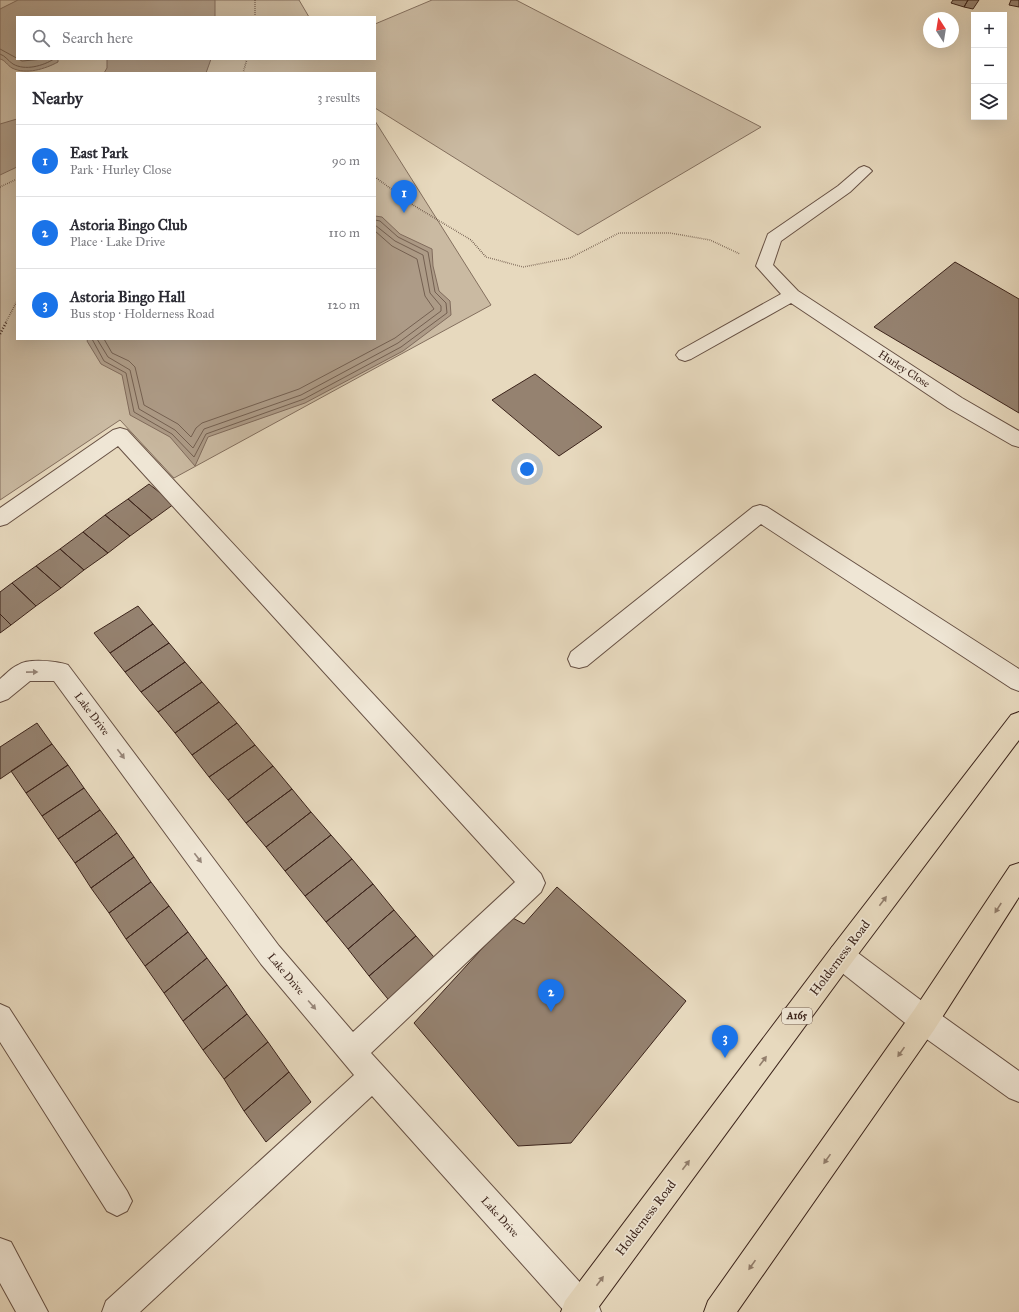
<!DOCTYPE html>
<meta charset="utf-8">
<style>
:root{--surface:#fff;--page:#f2f2f3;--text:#2b2b33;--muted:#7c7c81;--line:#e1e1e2;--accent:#1a73e8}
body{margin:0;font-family:"IM FELL Great Primer",serif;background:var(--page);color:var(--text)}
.controls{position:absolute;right:12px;top:12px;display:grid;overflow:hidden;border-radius:0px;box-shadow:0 4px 16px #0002}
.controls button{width:36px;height:36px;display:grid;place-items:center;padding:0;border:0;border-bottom:1px solid var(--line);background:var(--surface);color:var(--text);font:20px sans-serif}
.compass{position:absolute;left:923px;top:12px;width:36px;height:36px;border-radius:50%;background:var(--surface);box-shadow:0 4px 16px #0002;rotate:348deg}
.you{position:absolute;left:527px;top:469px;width:14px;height:14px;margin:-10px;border:3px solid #fff;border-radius:50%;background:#1a73e8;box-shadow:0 0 0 6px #1a73e833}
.badge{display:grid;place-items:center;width:26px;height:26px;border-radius:50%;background:var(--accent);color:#fff;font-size:13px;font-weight:700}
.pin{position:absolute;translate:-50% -33px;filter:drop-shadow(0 1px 2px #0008)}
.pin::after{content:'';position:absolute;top:21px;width:14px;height:12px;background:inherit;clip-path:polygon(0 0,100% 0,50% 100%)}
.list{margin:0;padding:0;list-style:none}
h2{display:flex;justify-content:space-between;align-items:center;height:52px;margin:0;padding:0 16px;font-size:17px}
h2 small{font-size:13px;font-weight:400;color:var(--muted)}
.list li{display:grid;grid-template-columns:26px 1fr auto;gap:12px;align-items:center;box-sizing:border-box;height:72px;padding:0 16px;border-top:1px solid var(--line)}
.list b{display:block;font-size:15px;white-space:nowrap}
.list p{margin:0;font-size:13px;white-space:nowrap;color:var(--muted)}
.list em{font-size:13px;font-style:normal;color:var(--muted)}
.icon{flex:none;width:22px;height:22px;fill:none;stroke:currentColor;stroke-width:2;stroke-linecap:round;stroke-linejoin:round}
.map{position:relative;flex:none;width:1019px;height:1312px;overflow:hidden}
.search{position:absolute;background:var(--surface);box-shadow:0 4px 16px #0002;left:16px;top:16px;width:360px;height:44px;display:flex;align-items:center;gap:10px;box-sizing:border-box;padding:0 14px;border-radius:0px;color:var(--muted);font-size:15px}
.panel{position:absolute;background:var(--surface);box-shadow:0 4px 16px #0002;left:16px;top:72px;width:360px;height:268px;border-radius:0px}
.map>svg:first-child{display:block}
.green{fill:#cabaa2;stroke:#836f5e}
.water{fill:#ad9b87;stroke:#806b5c}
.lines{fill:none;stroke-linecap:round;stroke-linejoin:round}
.shore{stroke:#746051;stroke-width:1}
.building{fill:#958270;stroke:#3c241b}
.minor-casing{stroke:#675144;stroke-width:2}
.highway-casing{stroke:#3c241b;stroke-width:2}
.path-far1{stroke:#3c241b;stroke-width:1.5;stroke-dasharray:0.5 1.5;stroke-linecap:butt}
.path{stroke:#3c241b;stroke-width:2.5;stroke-dasharray:1 2;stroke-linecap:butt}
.minor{fill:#efe6d5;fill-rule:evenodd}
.highway{fill:#e7d9be;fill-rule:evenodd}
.oneway{fill:#968578}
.oneway2{fill:#927e6c}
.labels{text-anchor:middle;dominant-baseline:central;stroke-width:3.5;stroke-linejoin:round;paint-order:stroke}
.shield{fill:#efe6d5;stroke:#725e53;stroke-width:1}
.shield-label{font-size:10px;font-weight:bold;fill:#3c241b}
.street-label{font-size:11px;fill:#3c241b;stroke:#efe6d5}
.near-street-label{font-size:13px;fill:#3c241b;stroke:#efe6d5}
</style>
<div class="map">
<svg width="1019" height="1312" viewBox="0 0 1019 1312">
<rect width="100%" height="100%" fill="#e7d9be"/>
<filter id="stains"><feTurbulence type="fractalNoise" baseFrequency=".005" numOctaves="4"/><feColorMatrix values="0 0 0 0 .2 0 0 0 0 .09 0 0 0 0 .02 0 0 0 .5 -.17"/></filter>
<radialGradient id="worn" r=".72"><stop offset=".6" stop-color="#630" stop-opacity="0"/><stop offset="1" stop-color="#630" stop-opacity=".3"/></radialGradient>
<!-- green -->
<path class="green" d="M0,0H299L309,17H17V59H375V24L432,0H516L761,127L578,235L375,108V73H17V339H375V121L491,305L174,478L120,420L0,500Z"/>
<!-- water -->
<path class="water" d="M18,0H215V17H17V59H58V62C45,69 26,75 12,68C7,65 5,60 0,59V9Z
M107,59H211L206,73H104L107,68Z
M17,119V167L0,175V124Z
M375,216L382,217L400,234L432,249L433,266L439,291L450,301L451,315L403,351L305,403L208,437L195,466L170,437L130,415L122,375L101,364L87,341L88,339H375Z"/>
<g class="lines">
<!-- shore -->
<path class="shore" d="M0,49L22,61L44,59
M0,54C6,56 8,61 13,64C25,71 43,66 54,59
M92,339L104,361L126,373L134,412L172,434L194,457L206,434L304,399L401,347L447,313L446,303L435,292L428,252L398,237L380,221L375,220
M97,339L108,357L130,370L139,409L175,430L193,448L204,429L301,395L398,343L441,311V306L430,293L423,255L395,241L375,225
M104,339L112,353L129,361L135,367L144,405L178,424L191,437L196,428L202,423L299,389L395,338L434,309L425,296L417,259L392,246L375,231"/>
</g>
<!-- building -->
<path class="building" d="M953,0H968L964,7L951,3Z
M968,0H979L973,9L964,7Z
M1011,0H1019V7L1009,5Z
M955,262L1019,299V413L874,327Z
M535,374L602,427L559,456L492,400Z
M149,484L174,504L152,520L128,499Z
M128,499L152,520L130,536L105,515Z
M105,515L130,536L108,553L83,532Z
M83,532L108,553L84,570L60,549Z
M60,549L84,570L61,588L36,566Z
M36,566L61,588L36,606L12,583Z
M12,583L36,606L11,625L0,614V592Z
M138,606L153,624L110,653L94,633Z
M0,614L11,625L0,633Z
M153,624L169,643L125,672L110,653Z
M169,643L185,662L141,692L125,672Z
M185,662L202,682L158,712L141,692Z
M202,682L219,702L175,733L158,712Z
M219,702L237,723L192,755L175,733Z
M37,723L52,744L0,779V747Z
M237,723L255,745L209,777L192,755Z
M52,744L68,765L26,793L11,771Z
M255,745L273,766L228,800L209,777Z
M68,765L84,788L42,816L26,793Z
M273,766L292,789L246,823L228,800Z
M84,788L100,810L58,839L42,816Z
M292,789L311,812L266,847L246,823Z
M100,810L117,833L75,863L58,839Z
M311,812L331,835L285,871L266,847Z
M117,833L134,857L91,888L75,863Z
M331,835L352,859L305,896L285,871Z
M134,857L151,882L109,913L91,888Z
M352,859L373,884L326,922L305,896Z
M151,882L169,906L126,939L109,913Z
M373,884L394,910L348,949L326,922Z
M557,887L686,1001L571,1143L518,1146L414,1023L511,917L524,924Z
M169,906L188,932L145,966L126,939Z
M394,910L416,936L369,976L348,949Z
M188,932L207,958L164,993L145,966Z
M416,936L439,963L392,1004L369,976Z
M207,958L227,985L183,1021L164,993Z
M227,985L247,1014L203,1050L183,1021Z
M247,1014L268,1042L224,1079L203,1050Z
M268,1042L289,1072L244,1111L224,1079Z
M289,1072L311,1102L266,1142L244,1111Z"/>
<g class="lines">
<!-- minor casing -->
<g class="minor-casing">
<path id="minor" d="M864,166L869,168L872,171L850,192L781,241L773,265L798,291L962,398L1019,431V447L1012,445L948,408L791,303L691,359L685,361L679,359L676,355L679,351L781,294L756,266L768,234L838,186L859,168Z
M120,428L127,430L541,874L545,883L541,892L371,1053L597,1301L601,1312H565L372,1096L140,1312H102L106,1301L354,1075L261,964L54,681H30L8,699L0,702V679C6,674 11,668 18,665C28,658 57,661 68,665L279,946L353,1032L515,882L118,446L7,524L0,526V508L113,430Z
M760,505L767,507L1019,669V691L1011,688L761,524L587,666L579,668L571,666L568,659L571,652L753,507Z
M841,943L850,947L934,1010L1019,1071V1102L1009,1098L914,1030L832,965L828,956L832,947Z
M0,1004L9,1008L127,1191L132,1201L127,1211L117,1216L107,1211L0,1042Z
M0,1238L11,1242L48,1312H16L0,1283Z"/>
</g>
<!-- highway casing -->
<g class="highway-casing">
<path id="highway" d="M1019,712V740L850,965L595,1312H561L565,1301L832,947L1011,715Z
M1019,863V897L934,1030L737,1312H704L708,1301L914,1010L1010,866Z"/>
</g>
<!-- path-far1 -->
<path class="path-far1" d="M255,0V17
M243,73L247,59
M375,177L413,205L471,240L486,257L523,267L570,258L619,233H670L710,240L740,254
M0,187L17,179
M6,322L17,301"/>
<!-- path -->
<path class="path" d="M0,334L7,321"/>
<!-- minor -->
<use href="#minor" class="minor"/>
<!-- highway -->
<use href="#highway" class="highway"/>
</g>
<!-- one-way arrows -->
<defs><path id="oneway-solid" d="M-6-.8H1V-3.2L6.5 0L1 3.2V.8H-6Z"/></defs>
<g class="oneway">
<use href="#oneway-solid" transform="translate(32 672) rotate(-1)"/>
<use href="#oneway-solid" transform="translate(121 754) rotate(53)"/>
<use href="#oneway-solid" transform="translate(198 858) rotate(53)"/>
<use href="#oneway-solid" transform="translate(312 1005) rotate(49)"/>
</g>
<g class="oneway2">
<use href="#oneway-solid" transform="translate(883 901) rotate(-53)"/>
<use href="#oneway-solid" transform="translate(998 908) rotate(123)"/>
<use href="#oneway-solid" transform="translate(901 1052) rotate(125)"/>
<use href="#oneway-solid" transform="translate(763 1061) rotate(-53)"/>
<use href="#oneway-solid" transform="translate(827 1159) rotate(125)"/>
<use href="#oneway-solid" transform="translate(686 1165) rotate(-53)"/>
<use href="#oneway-solid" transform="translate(752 1265) rotate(125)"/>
<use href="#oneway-solid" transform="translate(600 1281) rotate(-53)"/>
</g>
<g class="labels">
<!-- shield labels -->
<rect class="shield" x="782" y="1008" width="30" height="16" rx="3"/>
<g class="shield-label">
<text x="797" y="1016">A165</text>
</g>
<!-- street labels -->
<g class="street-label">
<text transform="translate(904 369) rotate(33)">Hurley Close</text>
<text transform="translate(92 714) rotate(53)">Lake Drive</text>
<text transform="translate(286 974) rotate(50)">Lake Drive</text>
<text transform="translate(500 1217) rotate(48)">Lake Drive</text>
</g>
<!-- near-street labels -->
<g class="near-street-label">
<text transform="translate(840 958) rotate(-53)">Holderness Road</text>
<text transform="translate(646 1218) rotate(-53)">Holderness Road</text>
</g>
</g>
<rect width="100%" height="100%" filter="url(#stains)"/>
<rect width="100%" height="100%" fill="url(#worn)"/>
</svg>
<div class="controls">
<button>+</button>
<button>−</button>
<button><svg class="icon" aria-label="layers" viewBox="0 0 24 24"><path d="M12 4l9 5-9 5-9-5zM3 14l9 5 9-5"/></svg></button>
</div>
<svg class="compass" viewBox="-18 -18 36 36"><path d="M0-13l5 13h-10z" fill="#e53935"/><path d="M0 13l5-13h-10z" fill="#7c7c81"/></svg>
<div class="you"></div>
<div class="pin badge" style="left:404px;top:213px">1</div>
<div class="pin badge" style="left:551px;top:1012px">2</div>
<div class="pin badge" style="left:725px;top:1058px">3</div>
<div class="search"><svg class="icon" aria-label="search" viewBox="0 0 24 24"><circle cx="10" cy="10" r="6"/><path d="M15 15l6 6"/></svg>Search here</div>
<section class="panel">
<h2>Nearby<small>3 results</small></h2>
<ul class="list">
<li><span class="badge">1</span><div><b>East Park</b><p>Park · Hurley Close</p></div><em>90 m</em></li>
<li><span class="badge">2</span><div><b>Astoria Bingo Club</b><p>Place · Lake Drive</p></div><em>110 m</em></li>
<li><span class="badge">3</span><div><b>Astoria Bingo Hall</b><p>Bus stop · Holderness Road</p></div><em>120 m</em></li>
</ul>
</section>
</div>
